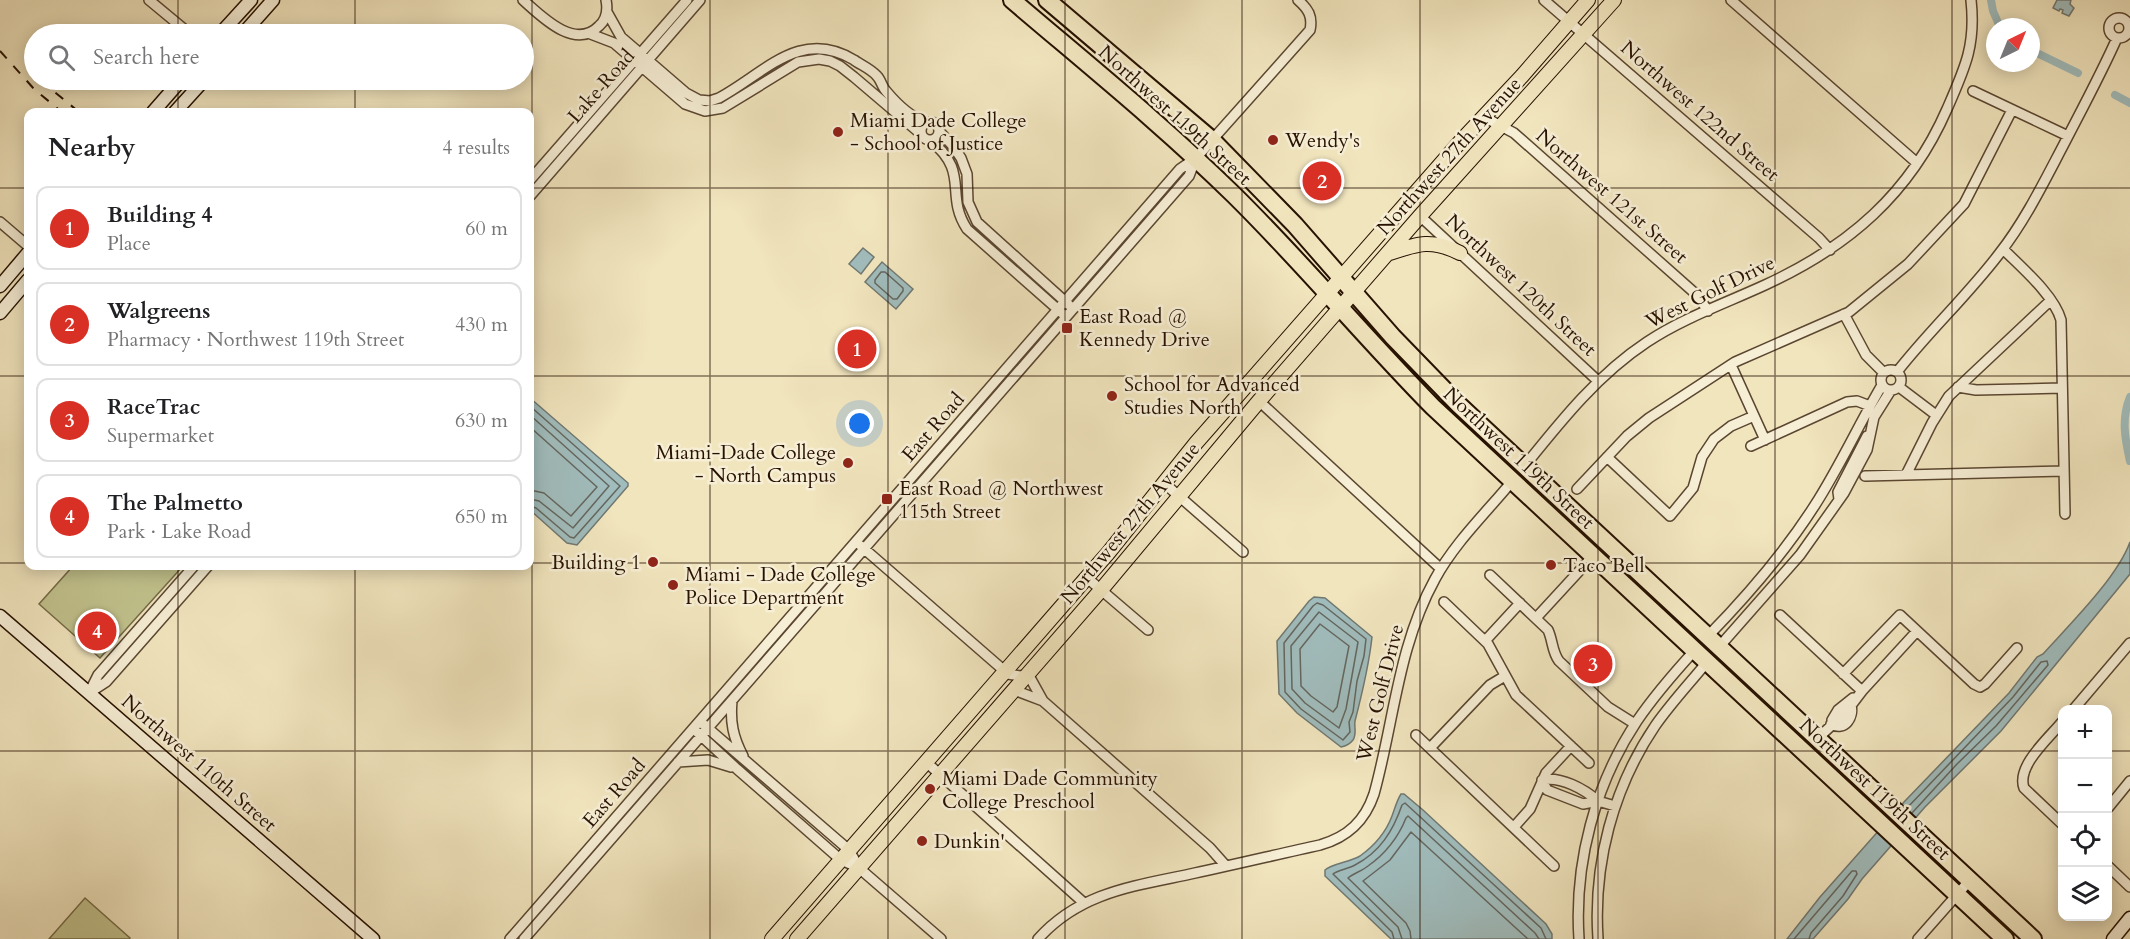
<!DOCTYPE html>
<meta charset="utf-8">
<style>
:root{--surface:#fff;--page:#f2f2f2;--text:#202124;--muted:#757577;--line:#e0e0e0;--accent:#d93025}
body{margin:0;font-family:Cardo,serif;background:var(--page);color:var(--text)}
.controls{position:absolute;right:18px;bottom:18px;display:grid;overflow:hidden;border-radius:12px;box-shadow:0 3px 15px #0003}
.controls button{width:54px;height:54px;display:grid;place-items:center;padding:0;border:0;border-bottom:2px solid var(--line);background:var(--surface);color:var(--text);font:30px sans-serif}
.compass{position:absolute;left:1986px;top:18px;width:54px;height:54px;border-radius:50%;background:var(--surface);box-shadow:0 3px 15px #0003;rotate:43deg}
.you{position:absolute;left:860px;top:424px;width:21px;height:21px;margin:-15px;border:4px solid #fff;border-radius:50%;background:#1a73e8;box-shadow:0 0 0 9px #1a73e833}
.badge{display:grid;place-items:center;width:39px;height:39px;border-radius:50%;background:var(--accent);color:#fff;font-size:20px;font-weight:700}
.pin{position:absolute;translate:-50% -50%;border:3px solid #fff;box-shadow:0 2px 6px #0006}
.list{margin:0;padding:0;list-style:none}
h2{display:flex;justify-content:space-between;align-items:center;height:78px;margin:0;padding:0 24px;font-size:26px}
h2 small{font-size:20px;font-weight:400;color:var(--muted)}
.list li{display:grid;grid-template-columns:39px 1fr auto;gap:18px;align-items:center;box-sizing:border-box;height:84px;margin:0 12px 12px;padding:0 12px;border:2px solid var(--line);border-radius:12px}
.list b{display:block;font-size:22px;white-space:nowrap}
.list p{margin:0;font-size:20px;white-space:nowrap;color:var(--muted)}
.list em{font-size:20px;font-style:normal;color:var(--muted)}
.icon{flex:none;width:33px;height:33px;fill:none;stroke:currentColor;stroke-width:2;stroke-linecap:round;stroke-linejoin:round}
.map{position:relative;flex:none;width:2130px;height:939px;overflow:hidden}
.search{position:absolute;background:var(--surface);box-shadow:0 3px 15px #0003;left:24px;top:24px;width:510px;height:66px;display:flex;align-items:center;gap:15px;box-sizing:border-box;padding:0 21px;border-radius:33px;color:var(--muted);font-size:22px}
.panel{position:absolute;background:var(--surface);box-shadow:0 3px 15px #0003;left:24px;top:108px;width:510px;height:462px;border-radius:12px}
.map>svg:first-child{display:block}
.green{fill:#c1c28d;stroke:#746a46;stroke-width:1.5}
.water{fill:#a0bcbc;stroke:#707871;stroke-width:1.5}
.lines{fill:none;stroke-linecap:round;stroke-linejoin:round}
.shore{stroke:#64665e;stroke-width:1.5}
.canal{stroke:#a0bcbc;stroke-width:8}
.street-casing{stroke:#5a4630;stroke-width:12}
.secondary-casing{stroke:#271100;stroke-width:15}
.primary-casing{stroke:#271100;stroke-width:16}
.highway-casing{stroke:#271100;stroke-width:20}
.street{stroke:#f6eed5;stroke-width:9}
.secondary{stroke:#f6eed5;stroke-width:12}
.primary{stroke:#f1e5be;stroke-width:14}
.highway{stroke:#f1e5be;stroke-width:16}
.rail{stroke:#271100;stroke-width:2;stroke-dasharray:10 10;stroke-linecap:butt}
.grid{fill:none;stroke:#271100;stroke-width:1.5;stroke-opacity:0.55}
.poi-dot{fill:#8f2418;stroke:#f6eed5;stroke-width:2}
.labels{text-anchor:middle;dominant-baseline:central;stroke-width:5;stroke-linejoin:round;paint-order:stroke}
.street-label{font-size:20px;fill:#271100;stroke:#f6eed5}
.poi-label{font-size:20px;fill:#271100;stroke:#f6eed5;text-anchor:start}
</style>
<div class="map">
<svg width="2130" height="939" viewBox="0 0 2130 939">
<rect width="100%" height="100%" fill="#f1e5be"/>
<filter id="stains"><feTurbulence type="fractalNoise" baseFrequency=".00333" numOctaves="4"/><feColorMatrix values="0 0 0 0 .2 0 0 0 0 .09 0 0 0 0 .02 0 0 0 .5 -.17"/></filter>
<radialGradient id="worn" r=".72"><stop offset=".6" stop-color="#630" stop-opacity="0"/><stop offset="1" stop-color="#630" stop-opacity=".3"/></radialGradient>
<!-- green -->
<path class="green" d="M73,566H183L100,658L39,604Z
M85,898L130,938L129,939H49Z"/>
<!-- water -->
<path class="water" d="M2057,0H2071L2070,4L2074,8L2069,16L2062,13L2063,10L2060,9L2059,11L2053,8Z
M863,248L874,257L861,274L849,264Z
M882,262L913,289L896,309L865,282Z
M530,398L628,483V486L577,545L567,543L530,510Z
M2130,542V574L2001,731L1925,807L1862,879L1848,899L1813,939H1787L1820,897L1904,802L2009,693L2037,657L2043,654C2069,625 2117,578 2130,542Z
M1314,597L1325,598L1372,637C1369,665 1362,694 1355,721C1354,727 1357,734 1353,740C1350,744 1346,746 1341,747L1297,713L1279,694L1277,641L1309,601Z
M1401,794H1404L1423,810L1546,924L1552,934V939H1391L1325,876V870C1331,864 1350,862 1360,856C1374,846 1386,832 1392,816C1395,808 1397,800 1401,794Z"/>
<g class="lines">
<!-- shore -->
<path class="shore" d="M881,272H885L903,288V291L897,299H893L875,283V280Z
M530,406L620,486L574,538L570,537L536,508L530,506
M530,415L609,486L573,528L539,501L530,499
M530,427L597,487L571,516L544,493L530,490
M1317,603L1323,605L1366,639L1364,656L1357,681L1353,712L1349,722L1350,732L1343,740L1301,709L1285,692L1284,643L1313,606Z
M1319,612L1358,642L1346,709L1339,728L1305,703L1292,689L1291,646Z
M1320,624L1349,646L1337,707L1333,712L1311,696L1301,686L1300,649Z
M1907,808L2013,697L2041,662L2047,661L2048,665L1996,726L1957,764L1912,813
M1394,939L1392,932L1333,874C1338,870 1348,869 1355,865C1380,852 1393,831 1402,805L1405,803L1541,928L1546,939
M1402,939L1398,927L1348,878C1354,873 1362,871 1368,866C1385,854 1398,838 1406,818L1408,816L1535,933L1539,939
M1411,939L1410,931L1406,923L1363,881L1390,860L1411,832L1528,939
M1794,939L1852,871H1856L1857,874L1843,896L1811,933L1809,939"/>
<!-- canal -->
<path class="canal" d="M1991,0L1993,11L2000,27
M2031,50L2078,73
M2115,95L2130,103
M2130,397C2121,419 2125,439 2130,461"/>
<!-- street casing -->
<g class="street-casing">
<path id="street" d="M149,0L190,34
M523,0C541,16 575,51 599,26C607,19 608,10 606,0
M1544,0L1819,238L1830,250
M1731,0L1917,163
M607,12L621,37L686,93L699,100L710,101L719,98C764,74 800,27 854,60C861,65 871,69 877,76C881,80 882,87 886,91C896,103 911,117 925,122
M2109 28a10 10 0 1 1 20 0a10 10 0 1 1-20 0Z
M588,33L614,43L685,104L705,111L723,108L798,62L819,59L830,61L840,66L854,77L921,134
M1973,91L2068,136
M1484,117L1514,133L1697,295L1708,311
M921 131a9 9 0 1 1 18 0a9 9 0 1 1-18 0Z
M939,131L953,146L961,158L967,174L968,202L977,222L1069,305
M930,140C971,173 944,194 967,229L1063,314
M530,180L687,0
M530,196L700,0
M1420,216L1598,381
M0,222L28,246
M2003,249C2022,268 2054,295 2061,320L2065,514
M1844,314L1866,355L1884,373
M1731,365L1765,440
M1881 380a10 10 0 1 1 20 0a10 10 0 1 1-20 0Z
M1897,372C1929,331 1967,296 1999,254C2025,221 2044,182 2064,144C2082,109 2101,74 2117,38
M1899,387L1936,415
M1958,387L1976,390L2062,388
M1259,401L1441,569
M1751,446L1847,402L1857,401L1870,406
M1607,457L1670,516L1693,488L1702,457L1714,439L1731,426L1754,416
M1523,468C1560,422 1597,375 1647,342C1683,318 1726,303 1765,285C1848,247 1910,194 1947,109C1965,68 1976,45 1971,0
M1906,475L1932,423L1949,396L2051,300
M1865,476L2064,471
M1164,483L1243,552
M1577,489L1627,436L1649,418L1735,362L1849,312L1908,264L1964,204L2012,110
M1839,499L1838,492L1867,436
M861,546L1008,674L1020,676L1028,674L1043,701
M1490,575L1548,630C1553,641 1552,652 1559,661L1608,707L1635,724
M1086,577L1148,630
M1444,602L1488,644L1516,695L1589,763
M1780,615L1862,691
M1536,618L1593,556
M1708,636C1747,596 1785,552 1815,505C1840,466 1859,424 1882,385
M1485,641L1520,603
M1719,647L1800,555L1844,493L1867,450L1874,417L1891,390
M1843,674L1900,615L1974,684L1980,687L1985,684L2017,648
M1014,690L1043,701L1210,848L1226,866
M90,691L98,675L194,566
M89,693L106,682L208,566
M732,701C730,722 733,737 743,756
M2073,710L2130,643
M1832,720L1838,710L1853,698
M2062,722C2049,738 2016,766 2024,788L2062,824
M703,724L849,850L859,868
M1831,724C1845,732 1854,717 1851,705
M697,732L737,769L841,860L859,868L941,939
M1416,735L1554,866
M1818,738L1846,712L1862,691L1917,631
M1430,748L1490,685L1505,676
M678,762L708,760L731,767
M926,762L1084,903
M1598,801C1584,789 1561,776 1542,780L1547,790L1583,804L1598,801L1615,806
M2108,808L2130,781
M1514,827L1530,809L1546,773L1571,746
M2108,866L2130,887
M510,939L1180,169L1196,158L1310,30C1313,16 1308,9 1298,0
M524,939L1189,176L1196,158
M1038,939C1081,891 1136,886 1195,873C1237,864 1279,854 1320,845C1348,837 1365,821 1374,794C1394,722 1398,646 1435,579C1455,542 1487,512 1514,479
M1579,939C1574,863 1595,784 1637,721C1654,696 1674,673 1695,650
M1598,939C1593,864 1613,788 1655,726C1671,703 1690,683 1707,662
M1918,939L1970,880"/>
</g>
<!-- secondary casing -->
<g class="secondary-casing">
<path id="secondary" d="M220,34L251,0
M243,34L273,0
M153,112L181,80
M175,112L204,80
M0,286L28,253
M0,313L28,280
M0,616L373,939
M2113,939L2130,918"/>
</g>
<!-- primary casing -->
<g class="primary-casing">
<path id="primary" d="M1390,253C1419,243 1432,239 1460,253
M772,939L1109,552L1196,443L1460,142L1522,76L1588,0
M797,939L1101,590L1259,401L1420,216L1614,0"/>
</g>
<!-- highway casing -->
<g class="highway-casing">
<path id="highway" d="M1012,0C1087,64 1164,126 1234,195C1303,263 1365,338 1433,407L2005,939
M1047,0L1212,140L1295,225L1393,337L1459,405L2033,939"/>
</g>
<!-- street -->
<use href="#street" class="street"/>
<!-- secondary -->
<use href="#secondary" class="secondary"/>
<!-- primary -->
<use href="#primary" class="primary"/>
<!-- highway -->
<use href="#highway" class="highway"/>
<!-- rail -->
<path class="rail" d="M0,51L35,90L62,112
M40,80L79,112"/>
</g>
<!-- grid -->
<path class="grid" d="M178,0V34M355,0V34M532,0V939M710,0V939M888,0V939M1065,0V939M1242,0V939M1420,0V939M1598,0V939M1775,0V939M1952,0V939M178,80V112M355,80V112M0,188H28M530,188H2130M0,376H28M530,376H2130M0,563H28M530,563H2130M178,566V939M355,566V939M0,751H2062M2108,751H2130"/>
<!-- markers -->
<g class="poi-dot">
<circle cx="838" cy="132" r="6"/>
<circle cx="1273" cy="140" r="6"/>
<rect x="1061" y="322" width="12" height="12" rx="3"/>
<circle cx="1112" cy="396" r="6"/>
<circle cx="848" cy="463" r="6"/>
<rect x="881" y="493" width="12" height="12" rx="3"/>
<circle cx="653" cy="562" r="6"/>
<circle cx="1551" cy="565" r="6"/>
<circle cx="673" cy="585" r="6"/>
<circle cx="930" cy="789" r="6"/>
<circle cx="922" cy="841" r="6"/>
</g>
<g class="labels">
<!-- street labels -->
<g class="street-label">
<text transform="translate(601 86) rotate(-49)">Lake Road</text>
<text transform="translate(1700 111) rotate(41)">Northwest 122nd Street</text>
<text transform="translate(1175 115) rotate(42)">Northwest 119th Street</text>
<text transform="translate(1449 156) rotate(-48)">Northwest 27th Avenue</text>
<text transform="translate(1612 196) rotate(41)">Northwest 121st Street</text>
<text transform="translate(1521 285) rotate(43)">Northwest 120th Street</text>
<text transform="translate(1710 292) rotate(-26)">West Golf Drive</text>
<text transform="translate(933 427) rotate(-49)">East Road</text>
<text transform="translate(1519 458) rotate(43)">Northwest 119th Street</text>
<text transform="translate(1130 523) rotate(-50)">Northwest 27th Avenue</text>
<text transform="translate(1380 693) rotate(-76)">West Golf Drive</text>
<text transform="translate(199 763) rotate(41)">Northwest 110th Street</text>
<text transform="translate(1875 789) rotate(43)">Northwest 119th Street</text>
<text transform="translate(614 793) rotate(-49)">East Road</text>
</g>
<!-- poi labels -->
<g class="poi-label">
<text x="850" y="120">Miami Dade College<tspan x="850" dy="23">- School of Justice</tspan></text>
<text x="1285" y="140">Wendy's</text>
<text x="1079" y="316">East Road @<tspan x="1079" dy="23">Kennedy Drive</tspan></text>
<text x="1124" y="384">School for Advanced<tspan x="1124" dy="23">Studies North</tspan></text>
<text x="836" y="452" text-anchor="end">Miami-Dade College<tspan x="836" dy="23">- North Campus</tspan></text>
<text x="899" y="488">East Road @ Northwest<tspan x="899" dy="23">115th Street</tspan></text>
<text x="641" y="562" text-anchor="end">Building 1</text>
<text x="1563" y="565">Taco Bell</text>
<text x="685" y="574">Miami - Dade College<tspan x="685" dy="23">Police Department</tspan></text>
<text x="942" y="778">Miami Dade Community<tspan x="942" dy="23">College Preschool</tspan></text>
<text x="934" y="841">Dunkin'</text>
</g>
</g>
<rect width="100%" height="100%" filter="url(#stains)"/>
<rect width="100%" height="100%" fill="url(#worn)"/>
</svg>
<div class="controls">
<button>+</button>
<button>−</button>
<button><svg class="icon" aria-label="locate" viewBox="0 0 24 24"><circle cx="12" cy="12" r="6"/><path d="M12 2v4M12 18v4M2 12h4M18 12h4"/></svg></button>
<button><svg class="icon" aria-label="layers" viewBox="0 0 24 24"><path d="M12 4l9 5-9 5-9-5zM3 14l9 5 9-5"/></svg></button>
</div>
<svg class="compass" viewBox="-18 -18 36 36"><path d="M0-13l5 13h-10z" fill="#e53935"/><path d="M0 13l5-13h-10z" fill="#757577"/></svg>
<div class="you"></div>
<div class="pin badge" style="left:857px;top:349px">1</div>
<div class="pin badge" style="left:1322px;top:181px">2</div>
<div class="pin badge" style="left:1593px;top:664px">3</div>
<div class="pin badge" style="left:97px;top:631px">4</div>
<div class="search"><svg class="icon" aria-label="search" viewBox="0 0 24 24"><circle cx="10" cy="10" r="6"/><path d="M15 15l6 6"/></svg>Search here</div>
<section class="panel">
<h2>Nearby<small>4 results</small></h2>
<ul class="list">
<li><span class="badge">1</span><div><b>Building 4</b><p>Place</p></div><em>60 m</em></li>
<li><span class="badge">2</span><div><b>Walgreens</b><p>Pharmacy · Northwest 119th Street</p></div><em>430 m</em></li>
<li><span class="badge">3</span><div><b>RaceTrac</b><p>Supermarket</p></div><em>630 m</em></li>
<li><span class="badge">4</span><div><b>The Palmetto</b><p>Park · Lake Road</p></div><em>650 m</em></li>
</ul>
</section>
</div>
